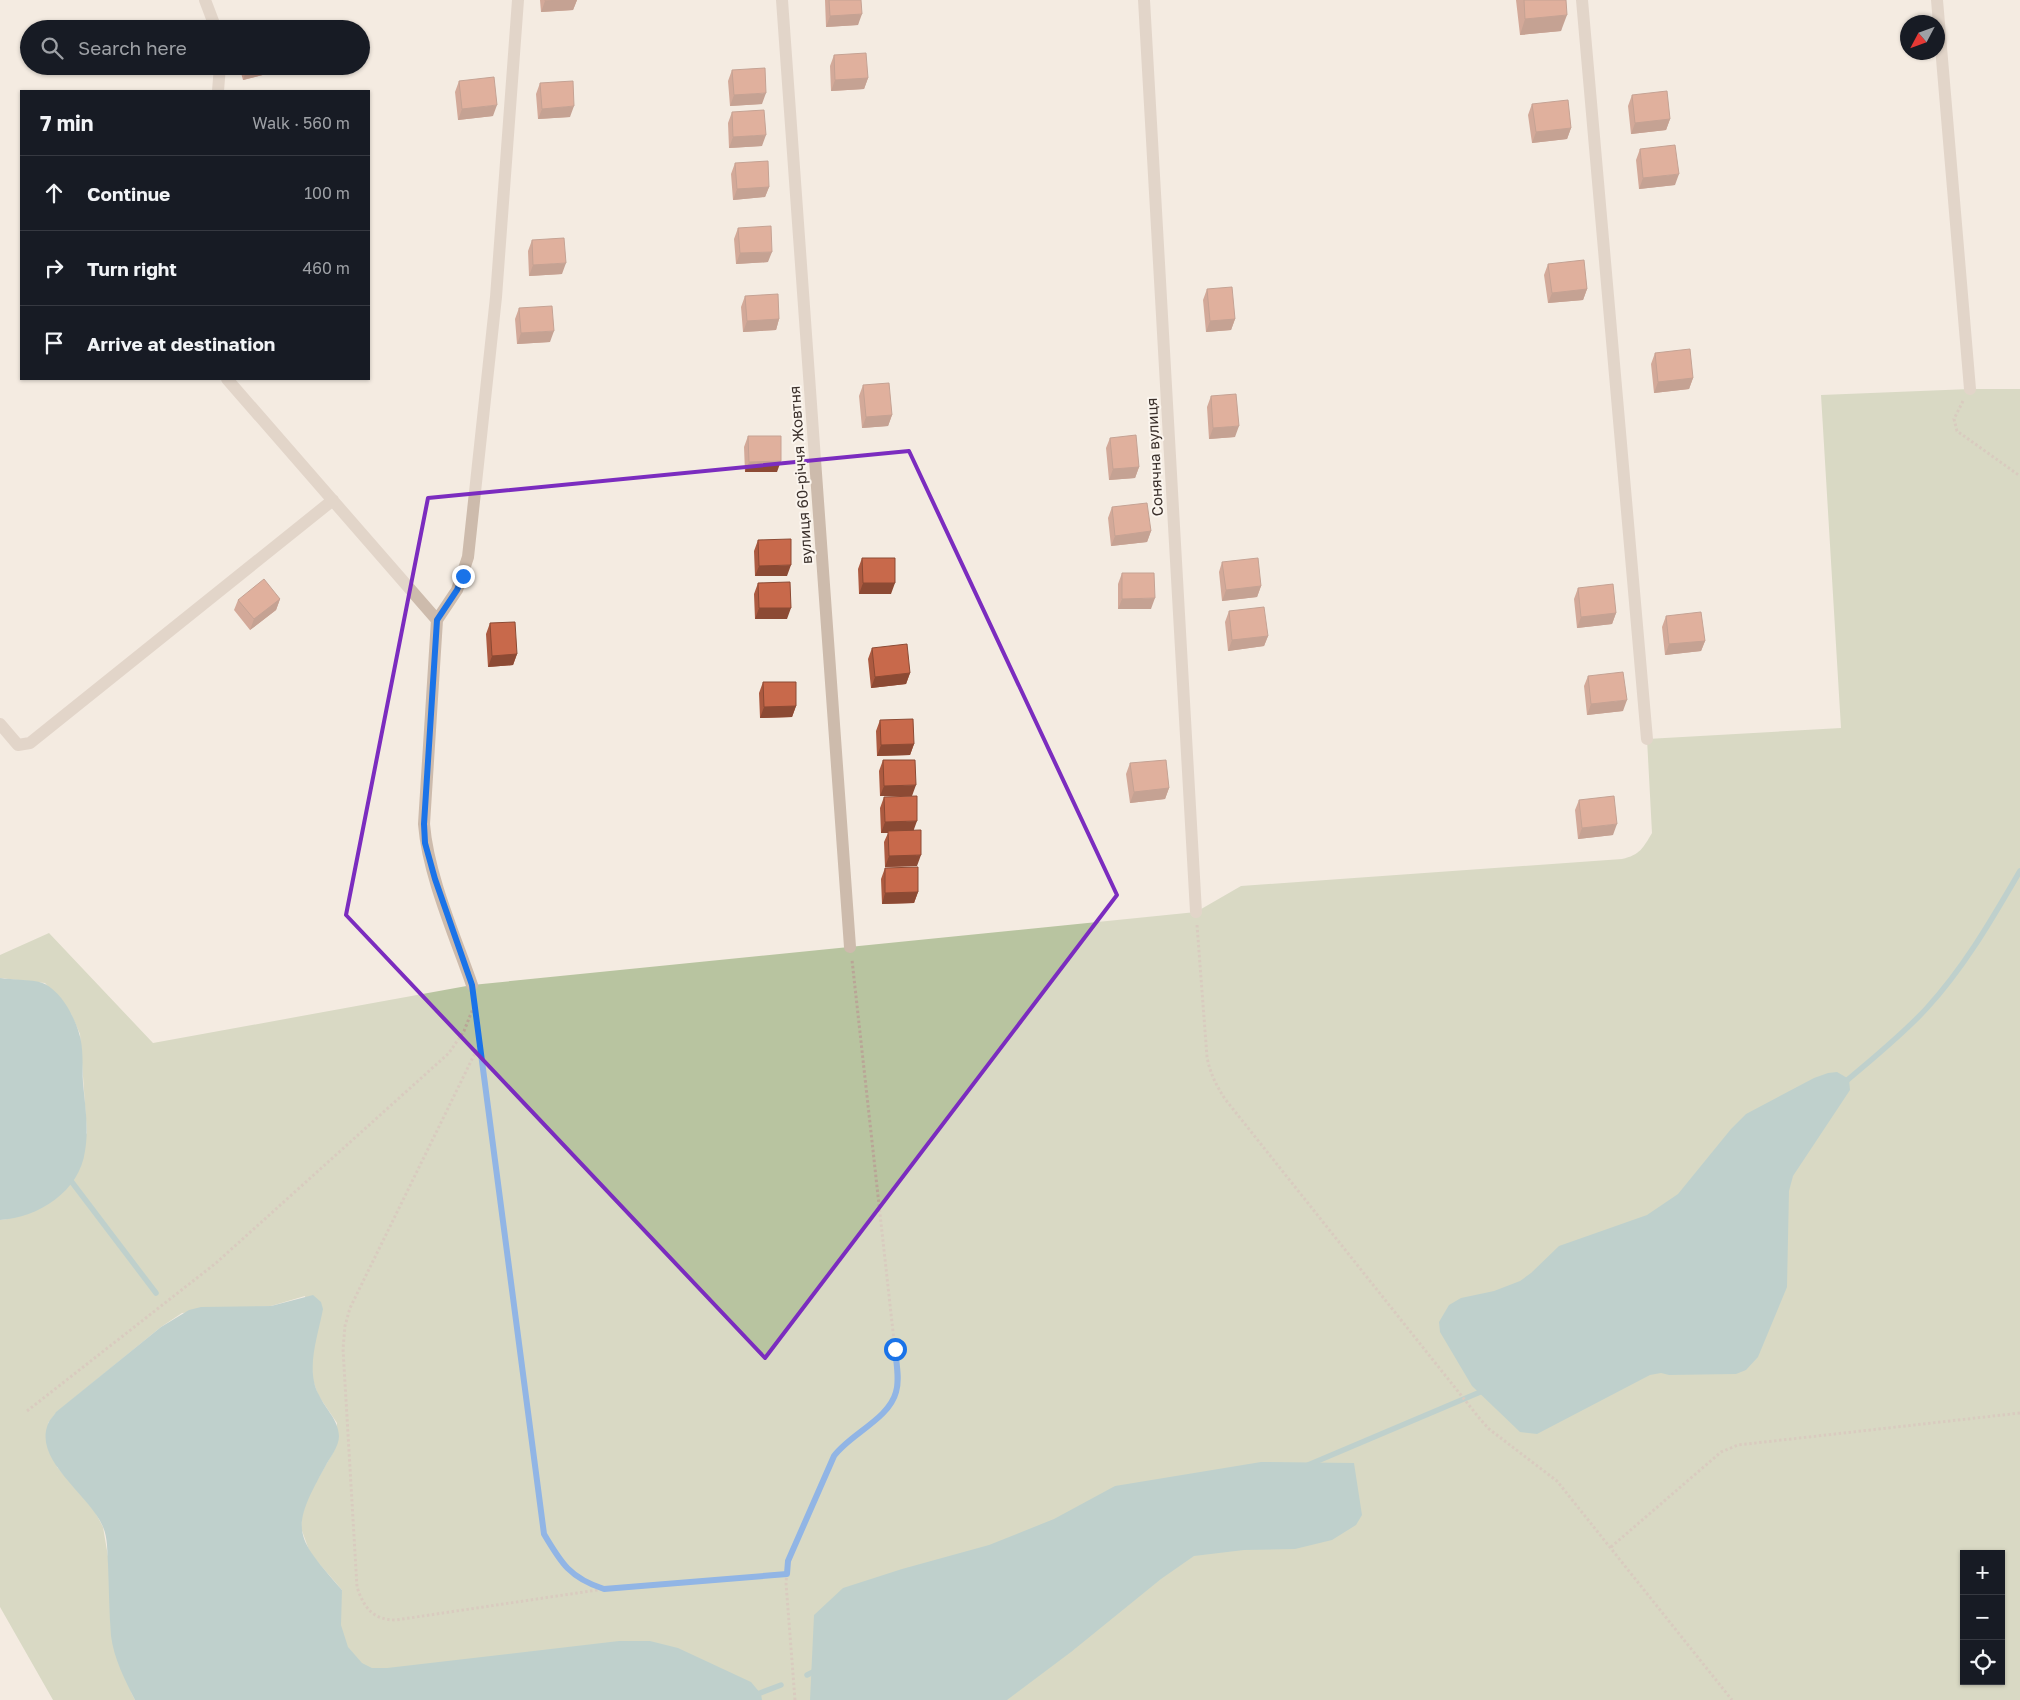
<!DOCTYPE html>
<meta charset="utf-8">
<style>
:root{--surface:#171b24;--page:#242831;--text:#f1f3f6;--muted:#9ea1a6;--line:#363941}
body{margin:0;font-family:"Golos Text",sans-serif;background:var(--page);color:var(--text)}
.controls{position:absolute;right:15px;bottom:15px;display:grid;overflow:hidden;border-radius:0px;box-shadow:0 1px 4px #0004}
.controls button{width:45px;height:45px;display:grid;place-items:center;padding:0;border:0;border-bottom:1px solid var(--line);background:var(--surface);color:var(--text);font:25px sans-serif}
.compass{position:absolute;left:1900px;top:15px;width:45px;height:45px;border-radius:50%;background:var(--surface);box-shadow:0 1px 4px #0004;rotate:229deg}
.stop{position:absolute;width:15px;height:15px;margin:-11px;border:4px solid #1a73e8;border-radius:50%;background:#fff}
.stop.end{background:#1a73e8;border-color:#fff;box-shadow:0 1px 5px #0008}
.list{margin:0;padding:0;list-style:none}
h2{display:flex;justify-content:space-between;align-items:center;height:65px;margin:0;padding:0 20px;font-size:21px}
h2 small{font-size:16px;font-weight:400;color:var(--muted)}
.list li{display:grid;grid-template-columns:32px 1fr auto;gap:15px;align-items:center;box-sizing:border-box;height:75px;padding:0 20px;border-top:1px solid var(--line)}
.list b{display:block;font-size:19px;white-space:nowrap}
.list em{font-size:16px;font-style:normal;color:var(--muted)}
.icon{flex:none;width:28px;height:28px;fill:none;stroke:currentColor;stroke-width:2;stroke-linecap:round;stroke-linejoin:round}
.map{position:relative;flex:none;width:2020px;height:1700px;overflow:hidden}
.search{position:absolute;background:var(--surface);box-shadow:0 1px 4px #0004;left:20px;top:20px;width:350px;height:55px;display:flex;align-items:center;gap:12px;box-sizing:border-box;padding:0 18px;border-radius:28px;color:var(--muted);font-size:19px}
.panel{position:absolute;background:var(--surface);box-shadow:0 1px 4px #0004;left:20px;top:90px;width:350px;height:290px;border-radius:0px}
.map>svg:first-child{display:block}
.green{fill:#b8c4a0;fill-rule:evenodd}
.water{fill:#7fb0b2}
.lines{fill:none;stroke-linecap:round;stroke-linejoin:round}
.stream{stroke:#7fb0b2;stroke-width:5.5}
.path{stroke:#b9a596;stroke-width:3;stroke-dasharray:2.5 2.5;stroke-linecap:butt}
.minor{stroke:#cdbbac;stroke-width:12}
.wall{fill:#ac5a40}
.shaded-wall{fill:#8c4a34}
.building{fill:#c8694b;stroke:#8c4a34}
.route{stroke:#1a73e8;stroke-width:6}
.marked{fill:none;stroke:#7b2cbf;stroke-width:4;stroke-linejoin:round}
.labels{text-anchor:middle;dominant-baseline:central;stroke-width:4;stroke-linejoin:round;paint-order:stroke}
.street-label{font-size:15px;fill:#3b302b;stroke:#fbf5ee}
</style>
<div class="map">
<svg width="2020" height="1700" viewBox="0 0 2020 1700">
<rect width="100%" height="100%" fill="#f4ebe1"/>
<!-- green -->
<path class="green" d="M1970,389H2020V1700H302L342,1590L310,1553L301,1528L302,1516L307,1498L335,1449L337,1423L318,1395L313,1380L305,1296L271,1306L182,1313L161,1327L57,1412L48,1423L57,1467L94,1510L103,1527L131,1692L135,1700H53L0,1607V1220L8,1219L87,1133L80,1034L71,1014L45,983L0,978V955L49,933L153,1043L472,985L1196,912L1241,886L1622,859C1640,855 1643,848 1652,833L1647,739L1841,728L1821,395ZM1964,1554H2001V1681H1964Z"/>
<!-- water -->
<path class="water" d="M0,978C11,980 36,979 45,984C62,993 74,1016 79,1033C84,1048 82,1067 83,1083C85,1105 89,1129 85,1151C80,1191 38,1218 0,1220Z
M1837,1072L1849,1079L1850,1090L1793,1176L1789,1191L1787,1287L1758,1357L1746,1370L1736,1374L1669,1375L1661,1373L1650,1375L1537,1434L1520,1432L1472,1386L1440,1332L1439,1322L1449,1305L1461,1298L1494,1291L1520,1281L1531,1273L1559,1246L1647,1215L1678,1194L1731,1129L1746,1114L1814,1078L1828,1073Z
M313,1295L321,1302L323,1309C318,1336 305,1370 319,1395C326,1410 338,1419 339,1436C339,1447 330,1457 325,1467C289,1531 295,1536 342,1590L341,1625L348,1647L362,1663L372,1668H387L619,1641H650L678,1648L751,1682L761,1694L762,1700H135C125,1680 114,1659 111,1636C109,1612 109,1588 108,1564C107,1552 108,1538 103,1527C90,1495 33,1461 48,1424C49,1420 54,1416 56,1412L161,1327L189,1310L201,1307L271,1306Z
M1261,1462L1354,1463L1362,1515L1356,1525L1332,1540L1295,1549L1244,1550L1194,1556L1161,1579L1071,1652L1007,1700H810L814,1615L843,1588L902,1569L989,1545L1054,1519L1115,1486Z"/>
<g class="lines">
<!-- stream -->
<path class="stream" d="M1844,1083C1872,1059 1901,1036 1926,1009C1964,968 1992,919 2020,871
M68,1177L156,1293
M1308,1465L1485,1390
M807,1675L817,1670
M755,1695L781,1685"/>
<!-- path -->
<path class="path" d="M1963,401L1954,419L1957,431L2020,476
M1197,925L1207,1057C1210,1073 1216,1085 1225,1099L1480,1419L1489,1429L1557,1481L1732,1700
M473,998L544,1534C561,1563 570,1577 604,1589L787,1574
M479,1045L350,1308L345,1326L343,1349L357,1587C364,1608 373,1620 396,1620L604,1589
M27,1411L216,1263L449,1053L464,1031L474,1006
M1611,1547L1721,1452L1738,1445L2020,1413
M795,1700L786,1583L788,1561L834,1456C857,1425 894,1421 898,1377L852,960"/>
<!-- minor -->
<path class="minor" d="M205,0L216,29
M782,0L850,947
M1144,0L1196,912
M1582,0L1647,739
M1937,0L1970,389
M218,91L220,66
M227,379L437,620
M0,724L18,745L30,743L333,500
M472,985C455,936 428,875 424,824L437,620L457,590L468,557L496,297L518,0"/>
</g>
<!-- wall -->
<path class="wall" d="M540,0H577L573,10L541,12Z
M825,0H861L858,25L826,27Z
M1516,0H1566L1561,31L1520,35Z
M834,55L868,78L864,89L831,91L830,66Z
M239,66H276L274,72L243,80Z
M732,70L762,104L730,106L728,81Z
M459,81L493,116L458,120L455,92Z
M540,83L570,117L538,119L536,94Z
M1632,95L1670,119L1666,130L1631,134L1628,106Z
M1532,104L1571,128L1567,139L1532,143L1528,115Z
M732,112L762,146L729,148L728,123Z
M1640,149L1675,185L1639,189L1636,160Z
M735,163L769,187L765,197L733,200L731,174Z
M738,228L768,262L736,264L734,239Z
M532,240L562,274L529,276L528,251Z
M1548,264L1587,289L1583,300L1548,303L1544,275Z
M1207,289L1235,319L1231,330L1206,332L1203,300Z
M745,296L779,319L776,330L743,332L741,307Z
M519,308L550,342L517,344L515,319Z
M1655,353L1693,378L1689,389L1654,393L1651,364Z
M863,385L892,415L888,426L862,428L859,396Z
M1211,396L1235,437L1209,439L1207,407Z
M748,436L777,472H745L744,447Z
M1110,438L1139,467L1135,478L1109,480L1106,448Z
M1112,507L1151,531L1147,542L1111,546L1108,518Z
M758,540L787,576H755L754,551Z
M862,558L891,594H859L858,569Z
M1222,562L1261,586L1257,597L1222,601L1219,572Z
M1122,573L1151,609H1118V584Z
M758,583L787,619H755L754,594Z
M1578,588L1616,613L1612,624L1577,628L1574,599Z
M280,599L276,610L250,630L234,610L238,600Z
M1229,611L1268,636L1264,646L1228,651L1225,622Z
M1666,616L1705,641L1701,651L1665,655L1662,627Z
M490,623L517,654L513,665L488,667L486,634Z
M872,648L910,673L906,684L871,688L868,659Z
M1588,676L1623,711L1587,715L1584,686Z
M763,682L796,706L792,717L760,718L759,693Z
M880,720L914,744L910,755L877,756L876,731Z
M883,760L912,796H880L879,771Z
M1130,763L1169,788L1165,799L1130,803L1126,774Z
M884,797L914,830L917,866L885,867L884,842L888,833H881L880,808Z
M1579,800L1613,835L1578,839L1575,810Z
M885,868L918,892L914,903L882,904L881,879Z"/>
<!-- shaded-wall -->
<path class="shaded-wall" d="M561,0H577L573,10L541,12L545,1Z
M862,14L858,25L826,27L830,16Z
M1567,15L1561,31L1520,35L1525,19Z
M259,66H276L274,72L243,80L247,69Z
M868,78L864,89L831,91L835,80Z
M766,93L762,104L730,106L734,95Z
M497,105L493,116L458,120L462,109Z
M574,106L570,117L538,119L542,109Z
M1670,119L1666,130L1631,134L1635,123Z
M1571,128L1567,139L1532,143L1536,132Z
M766,135L762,146L729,148L733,137Z
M1679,174L1675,185L1639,189L1643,178Z
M769,187L765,197L733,200L737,189Z
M772,252L768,262L736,264L740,253Z
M566,263L562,274L529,276L533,265Z
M1587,289L1583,300L1548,303L1552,293Z
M779,319L776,330L743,332L747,321Z
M1235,319L1231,330L1206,332L1210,321Z
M554,331L550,342L517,344L521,333Z
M1693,378L1689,389L1654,393L1658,382Z
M892,415L888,426L862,428L866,417Z
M1239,426L1235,437L1209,439L1213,428Z
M781,461L777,472H745L749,462Z
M1139,467L1135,478L1109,480L1113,469Z
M1151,531L1147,542L1111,546L1115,536Z
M791,565L787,576H755L759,566Z
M863,583H895L891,594H859Z
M1261,586L1257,597L1222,601L1226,590Z
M1155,598L1151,609H1118L1122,599Z
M280,599L276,610L250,630L254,619Z
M759,608H791L787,619H755Z
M1616,613L1612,624L1577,628L1581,617Z
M1268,636L1264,646L1228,651L1232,640Z
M1705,641L1701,651L1665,655L1669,644Z
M517,654L513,665L488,667L492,656Z
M910,673L906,684L871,688L875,677Z
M1627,700L1623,711L1587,715L1591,704Z
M796,706L792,717L760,718L764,707Z
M914,744L910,755L877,756L881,745Z
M916,785L912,796H880L884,786Z
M1169,788L1165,799L1130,803L1134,792Z
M917,821L913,832L888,831V833H881L885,822Z
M1617,824L1613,835L1578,839L1582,828Z
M921,855L917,866L885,867L889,856Z
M918,892L914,903L882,904L885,893Z"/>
<!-- building -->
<path class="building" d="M545,0H561L545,1Z
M829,0H861L862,14L830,16Z
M1524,0H1566L1567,15L1525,19Z
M866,53L868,78L835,80L834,55Z
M246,66H259L247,69Z
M765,68L766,93L734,95L732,70Z
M494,77L497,105L462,109L459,81Z
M573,81L574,106L542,109L540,83Z
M1667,91L1670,119L1635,123L1632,95Z
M1568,100L1571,128L1536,132L1532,104Z
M764,110L766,135L733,137L732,112Z
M1675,145L1679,174L1643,178L1640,149Z
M768,161L769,187L737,189L735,163Z
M771,226L772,252L740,253L738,228Z
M564,238L566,263L533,265L532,240Z
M1584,260L1587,289L1552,293L1548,264Z
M1232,287L1235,319L1210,321L1207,289Z
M778,294L779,319L747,321L745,296Z
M552,306L554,331L521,333L519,308Z
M1690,349L1693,378L1658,382L1655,353Z
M889,383L892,415L866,417L863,385Z
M1236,394L1239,426L1213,428L1211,396Z
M1136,435L1139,467L1113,469L1110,438Z
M748,436H781V461L749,462Z
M1147,503L1151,531L1115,536L1112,507Z
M791,539V565L759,566L758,540Z
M862,558H895V583H863Z
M1258,558L1261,586L1226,590L1222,562Z
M1122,573H1154L1155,598L1122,599Z
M264,579L280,599L254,619L238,600Z
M790,582L791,608H759L758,583Z
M1613,584L1616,613L1581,617L1578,588Z
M1264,607L1268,636L1232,640L1229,611Z
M1701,612L1705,641L1669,644L1666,616Z
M515,622L517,654L492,656L490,623Z
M907,644L910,673L875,677L872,648Z
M1623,672L1627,700L1591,704L1588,676Z
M763,682H796V706L764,707Z
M913,719L914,744L881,745L880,720Z
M883,760H915L916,785L884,786Z
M1166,760L1169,788L1134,792L1130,763Z
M917,796V821L885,822L884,797Z
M1614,796L1617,824L1582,828L1579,800Z
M921,830V855L889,856L888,831Z
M918,867V892L885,893V868Z"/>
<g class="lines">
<!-- route -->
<path class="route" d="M463,576L457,590L437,620L424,824L425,843L435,879L472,985L544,1534C561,1563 570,1578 604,1589L787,1574L788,1561L834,1456C850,1434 889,1419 896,1392C900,1379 896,1362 895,1349"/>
</g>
<!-- marked area -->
<path d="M0 0H2020V1700H0ZM909,451L1117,895L765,1358L346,915L428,498Z" fill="#f4ebe1" fill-opacity=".55" fill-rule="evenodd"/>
<path class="marked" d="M909,451L1117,895L765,1358L346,915L428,498Z"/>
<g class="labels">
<!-- street labels -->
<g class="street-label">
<text transform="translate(1154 457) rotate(-93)">Сонячна вулиця</text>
<text transform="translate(800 475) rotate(-94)">вулиця 60-річчя Жовтня</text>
</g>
</g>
</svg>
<div class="controls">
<button>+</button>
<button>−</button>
<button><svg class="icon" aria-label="locate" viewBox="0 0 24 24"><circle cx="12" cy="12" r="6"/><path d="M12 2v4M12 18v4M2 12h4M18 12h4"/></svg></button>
</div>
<svg class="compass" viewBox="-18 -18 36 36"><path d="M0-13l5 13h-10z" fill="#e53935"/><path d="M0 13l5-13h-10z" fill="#9ea1a6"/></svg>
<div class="stop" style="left:895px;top:1349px"></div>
<div class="stop end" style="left:463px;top:576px"></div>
<div class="search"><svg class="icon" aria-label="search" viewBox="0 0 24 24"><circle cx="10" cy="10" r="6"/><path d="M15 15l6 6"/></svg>Search here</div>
<section class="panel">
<h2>7 min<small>Walk · 560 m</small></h2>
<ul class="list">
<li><svg class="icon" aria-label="ahead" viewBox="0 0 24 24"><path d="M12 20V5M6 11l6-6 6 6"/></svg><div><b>Continue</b></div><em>100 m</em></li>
<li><svg class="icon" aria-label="right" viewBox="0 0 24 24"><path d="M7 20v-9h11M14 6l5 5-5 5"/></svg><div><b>Turn right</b></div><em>460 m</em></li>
<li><svg class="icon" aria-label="arrive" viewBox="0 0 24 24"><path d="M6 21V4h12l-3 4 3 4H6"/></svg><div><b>Arrive at destination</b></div></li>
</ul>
</section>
</div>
